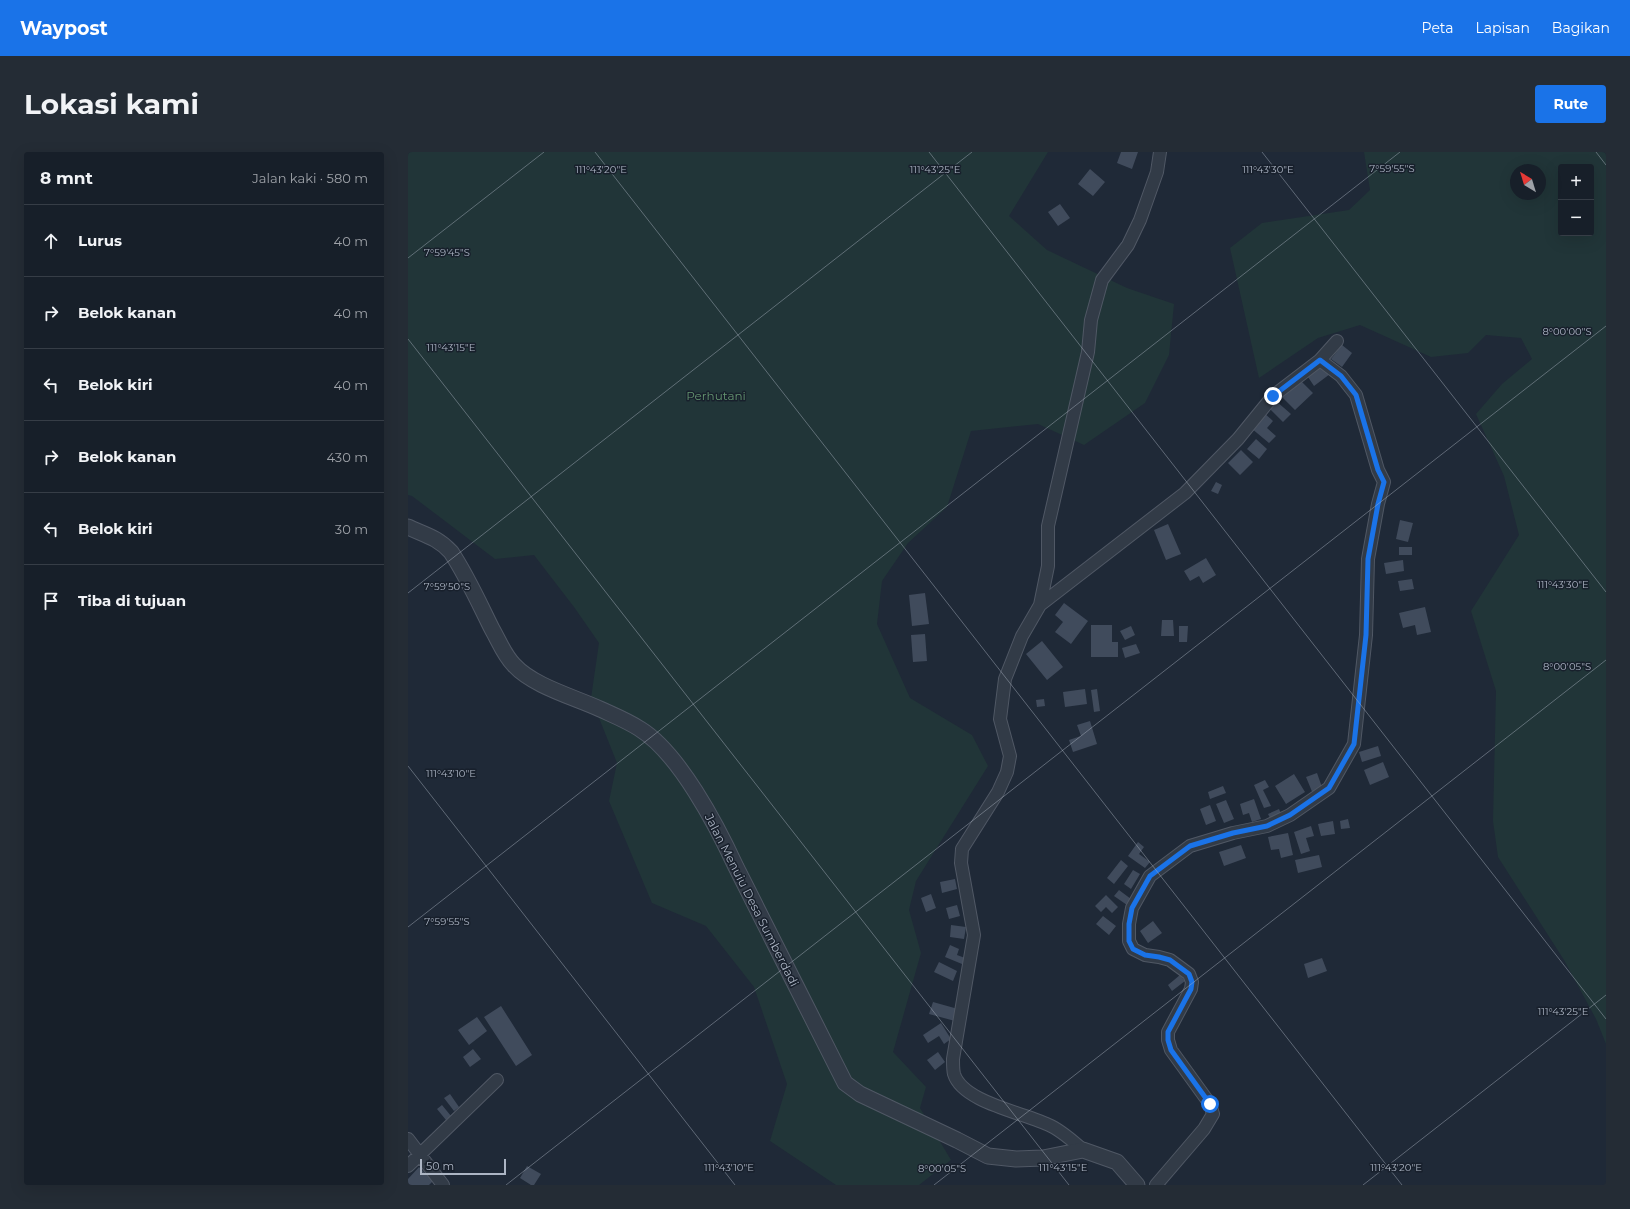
<!DOCTYPE html>
<html lang="id">
<meta charset="utf-8">
<style>
:root{--surface:#171f29;--page:#242c35;--text:#f1f3f6;--muted:#9ea2a8;--line:#363d46;--accent:#1a73e8}
body{margin:0;font-family:Montserrat,sans-serif;background:var(--page);color:var(--text)}
.controls{position:absolute;right:12px;top:12px;display:grid;overflow:hidden;border-radius:4px;box-shadow:0 4px 16px #0002}
.controls button{width:36px;height:36px;display:grid;place-items:center;padding:0;border:0;border-bottom:1px solid var(--line);background:var(--surface);color:var(--text);font:20px sans-serif}
.compass{position:absolute;left:1102px;top:12px;width:36px;height:36px;border-radius:50%;background:var(--surface);box-shadow:0 4px 16px #0002;rotate:322deg}
.scale{position:absolute;left:12px;bottom:10px;width:86px;box-sizing:border-box;padding-left:4px;border:2px solid #acb5c4;border-top:0;font-size:11px;line-height:14px;white-space:nowrap;color:#acb5c4;-webkit-text-stroke:3px #18202c;paint-order:stroke}
.stop{position:absolute;width:12px;height:12px;margin:-9px;border:3px solid #1a73e8;border-radius:50%;background:#fff}
.stop.end{background:#1a73e8;border-color:#fff;box-shadow:0 1px 4px #0008}
.list{margin:0;padding:0;list-style:none}
h2{display:flex;justify-content:space-between;align-items:center;height:52px;margin:0;padding:0 16px;font-size:17px}
h2 small{font-size:13px;font-weight:400;color:var(--muted)}
.list li{display:grid;grid-template-columns:26px 1fr auto;gap:12px;align-items:center;box-sizing:border-box;height:72px;padding:0 16px;border-top:1px solid var(--line)}
.list b{display:block;font-size:15px;white-space:nowrap}
.list em{font-size:13px;font-style:normal;color:var(--muted)}
.icon{flex:none;width:22px;height:22px;fill:none;stroke:currentColor;stroke-width:2;stroke-linecap:round;stroke-linejoin:round}
.map{position:relative;flex:none;width:1198px;height:1033px;overflow:hidden;border-radius:4px}
header{display:flex;align-items:center;gap:24px;box-sizing:border-box;height:56px;padding:0 20px;background:var(--accent);color:#fff}
header strong{font-size:19px}
nav{display:flex;gap:22px;margin-inline-start:auto;font-size:14px}
.intro{display:flex;align-items:center;justify-content:space-between;box-sizing:border-box;height:96px;padding:0 24px}
h1{margin:0;font-size:28px}
.button{padding:10px 18px;border-radius:4px;background:var(--accent);color:#fff;font-size:14px;font-weight:700}
main{display:flex;gap:24px;padding:0 24px}
aside{flex:1;background:var(--surface);border-radius:4px;box-shadow:0 4px 16px #0002}
.map>svg:first-child{display:block}
.green{fill:#213538;fill-rule:evenodd}
.building{fill:#404b5c}
.lines{fill:none;stroke-linecap:round;stroke-linejoin:round}
.minor-casing{stroke:#505865;stroke-width:14}
.tertiary-casing{stroke:#505865;stroke-width:17}
.minor{stroke:#323b47;stroke-width:12}
.tertiary{stroke:#323b47;stroke-width:15}
.route{stroke:#1a73e8;stroke-width:5}
.ticks{fill:none;stroke:#acb5c4;stroke-width:1;stroke-opacity:0.45}
.labels{text-anchor:middle;dominant-baseline:central;stroke-width:3;stroke-linejoin:round;paint-order:stroke}
.park-label{font-size:12px;fill:#649570;stroke:#18202c}
.street-label{font-size:12px;fill:#acb5c4;stroke:#18202c}
.ticks-label{font-size:10px;text-anchor:middle;fill:#acb5c4;stroke:#18202c;stroke-width:3;stroke-linejoin:round;paint-order:stroke}
</style>
<header>
<strong>Waypost</strong>
<nav><a>Peta</a><a>Lapisan</a><a>Bagikan</a></nav>
</header>
<div class="intro"><h1>Lokasi kami</h1><a class="button">Rute</a></div>
<main>
<aside>
<h2>8 mnt<small>Jalan kaki · 580 m</small></h2>
<ul class="list">
<li><svg class="icon" aria-label="ahead" viewBox="0 0 24 24"><path d="M12 20V5M6 11l6-6 6 6"/></svg><div><b>Lurus</b></div><em>40 m</em></li>
<li><svg class="icon" aria-label="right" viewBox="0 0 24 24"><path d="M7 20v-9h11M14 6l5 5-5 5"/></svg><div><b>Belok kanan</b></div><em>40 m</em></li>
<li><svg class="icon" aria-label="left" viewBox="0 0 24 24"><path d="M17 20v-9H6M10 6l-5 5 5 5"/></svg><div><b>Belok kiri</b></div><em>40 m</em></li>
<li><svg class="icon" aria-label="right" viewBox="0 0 24 24"><path d="M7 20v-9h11M14 6l5 5-5 5"/></svg><div><b>Belok kanan</b></div><em>430 m</em></li>
<li><svg class="icon" aria-label="left" viewBox="0 0 24 24"><path d="M17 20v-9H6M10 6l-5 5 5 5"/></svg><div><b>Belok kiri</b></div><em>30 m</em></li>
<li><svg class="icon" aria-label="arrive" viewBox="0 0 24 24"><path d="M6 21V4h12l-3 4 3 4H6"/></svg><div><b>Tiba di tujuan</b></div></li>
</ul>
</aside>
<div class="map">
<svg width="1198" height="1033" viewBox="0 0 1198 1033">
<rect width="100%" height="100%" fill="#1f2937"/>
<!-- green -->
<path class="green" d="M0,0H640L601,64L639,98L719,136L766,152L761,203L737,251L676,293L630,272L563,279L539,355L500,391L474,429L469,472L502,546L564,583L580,614L508,729L501,758L513,801L485,900L518,935L512,956L543,1008L511,1033H428L362,989L379,932L346,835L298,774L244,751L201,649L209,611L183,546L191,491L166,455L126,403L87,407L4,344L0,343Z
M956,0H1198V892L1188,867L1156,808L1090,705L1085,669L1088,539L1063,459L1111,383L1096,324L1068,262L1094,232L1124,207L1113,186L1078,183L1060,201L1023,205L952,173L910,186L851,226L822,96L854,71L941,58L962,38ZM1153,15H1183V81H1153ZM1108,18H1132V42H1108Z"/>
<!-- building -->
<path class="building" d="M713,0H730L724,17L709,11Z
M682,17L697,30L685,44L670,32Z
M652,52L662,66L650,74L640,60Z
M934,193L944,201L934,215L923,207Z
M915,213L922,222L906,234L900,225Z
M891,227L905,241L887,258L873,244Z
M868,249L883,262L875,270L861,256Z
M856,261L865,269L859,276L868,284L861,291L843,276Z
M848,287L859,297L851,307L839,297Z
M833,298L845,310L832,323L820,311Z
M808,330L814,333L810,342L803,339Z
M992,368L1005,371L1000,390L988,387Z
M760,372L773,402L758,408L746,378Z
M991,395H1004V403H991Z
M798,406L808,423L795,431L791,424L782,429L776,419Z
M995,408L996,419L978,422L976,411Z
M1004,427L1006,437L992,439L990,429Z
M517,441L521,472L504,474L501,443Z
M656,451L680,469L663,492L647,480L655,470L647,463Z
M1017,455L1023,480L1009,483L1007,473L995,476L991,461Z
M754,468H765L766,484H753Z
M683,473H704V490H710V505H683Z
M723,474L727,483L717,488L712,479Z
M771,474H780L779,490H771Z
M517,482L519,509L505,510L503,483Z
M634,489L655,515L639,528L618,502Z
M728,492L732,501L717,506L714,496Z
M677,537L679,552L657,555L655,540Z
M689,537L692,559L686,560L683,538Z
M636,547L637,554L629,555L628,548Z
M682,569L689,592L665,600L661,588L673,584L669,573Z
M970,594L973,604L954,610L951,600Z
M975,610L981,625L962,633L956,618Z
M909,621L915,638L905,642L898,625Z
M886,622L897,640L878,652L867,634Z
M857,628L861,635L855,638L863,654L856,656L846,633Z
M815,634L818,641L802,647L800,640Z
M846,647L853,667L844,670L841,661L835,663L832,652Z
M818,648L826,667L816,671L808,652Z
M802,653L808,669L798,673L792,657Z
M871,657L874,664L864,670L860,662Z
M940,667L942,676L933,677L932,669Z
M925,669L927,682L913,684L910,672Z
M903,674L906,684L898,686L902,699L893,702L886,680Z
M880,681L885,703L873,706L871,697L863,698L860,685Z
M730,690L736,695L731,702L742,710L737,716L720,704Z
M833,693L838,706L816,714L811,700Z
M911,703L914,715L890,721L887,708Z
M713,708L720,714L706,732L699,726Z
M725,718L732,722L723,737L716,732Z
M547,727L549,737L534,741L532,730Z
M711,738L723,747L719,753L706,744Z
M523,742L528,756L518,760L513,746Z
M698,743L710,755L704,761L698,755L693,760L687,754Z
M549,753L552,764L541,767L538,756Z
M695,764L708,774L701,783L688,772Z
M745,769L754,781L740,791L732,779Z
M543,773L558,775L556,787L542,785Z
M542,793L551,797L549,803L557,806L554,812L537,805Z
M914,806L919,819L900,826L896,812Z
M531,810L549,819L545,829L526,820Z
M772,823L777,829L764,839L760,833Z
M525,850L550,857L547,869L521,862Z
M93,854L124,903L108,914L76,865Z
M69,865L79,879L61,893L50,878Z
M533,871L543,887L536,892L531,884L520,891L515,883Z
M65,897L73,907L62,915L55,905Z
M530,900L537,910L527,918L519,908Z
M42,942L51,955L46,959L36,946Z
M34,953L43,964L38,968L29,957Z
M119,1014L133,1022L126,1033H123L112,1026Z
M11,1015L25,1029L21,1033H0V1027Z"/>
<g class="lines">
<!-- minor casing -->
<g class="minor-casing">
<path id="minor" d="M632,453L640,414V374L680,200L683,168L694,128L720,93L732,68L749,20L752,0
M0,987L35,1033
M675,998C665,989 655,980 643,974C618,961 555,951 546,922C545,918 545,912 545,907L566,783L553,711L554,697L590,640L599,620L602,604L592,567L597,527L614,484L632,453L777,341L830,287L865,244L912,208L929,189
M0,1014L89,928
M748,1033L796,977L805,962L802,952L763,898L760,888V880L783,837L784,830L781,822L762,808L751,805L737,803L725,797L721,789V772L724,756L742,724L782,694L825,681L859,674L882,663L921,636L946,592L958,483L960,407L970,352L976,330L970,318L948,243L933,224L912,208"/>
</g>
<!-- tertiary casing -->
<g class="tertiary-casing">
<path id="tertiary" d="M0,375C17,383 29,385 43,400C59,424 71,451 84,477C91,489 96,503 106,513C125,534 166,545 192,557C205,563 220,569 232,577C271,601 309,674 328,715L437,931L452,942L549,988L580,1004L608,1007L635,1006L675,998L709,1010L729,1033"/>
</g>
<!-- minor -->
<use href="#minor" class="minor"/>
<!-- tertiary -->
<use href="#tertiary" class="tertiary"/>
</g>
<g class="lines">
<!-- route -->
<path class="route" d="M802,952L763,898L760,888V880L783,837L784,830L781,822L762,808L751,805L737,803L725,797L721,789V772L724,756L742,724L782,694L825,681L859,674L882,663L921,636L946,592L958,483L960,407L970,352L976,330L970,318L948,243L933,224L912,208L865,244"/>
</g>
<!-- ticks -->
<path class="ticks" d="M187,0L994,1033M521,0L1198,867M854,0L1198,440M1188,0L1198,13M0,106L136,0M0,187L661,1033M0,441L564,0M0,614L327,1033M0,775L992,0M98,1033L1198,174M526,1033L1198,508M955,1033L1198,843"/>
<g class="labels">
<!-- park labels -->
<g class="park-label">
<text x="308" y="243">Perhutani</text>
</g>
<!-- street labels -->
<g class="street-label">
<text transform="translate(344 748) rotate(63)">Jalan Menuiu Desa Sumberdadi</text>
</g>
</g>
<g class="ticks-label">
<text x="984" y="20">7°59'55"S</text>
<text x="193" y="21">111°43'20"E</text>
<text x="527" y="21">111°43'25"E</text>
<text x="860" y="21">111°43'30"E</text>
<text x="39" y="104">7°59'45"S</text>
<text x="1159" y="183">8°00'00"S</text>
<text x="43" y="199">111°43'15"E</text>
<text x="1155" y="436">111°43'30"E</text>
<text x="39" y="438">7°59'50"S</text>
<text x="1159" y="518">8°00'05"S</text>
<text x="43" y="625">111°43'10"E</text>
<text x="39" y="773">7°59'55"S</text>
<text x="1155" y="863">111°43'25"E</text>
<text x="321" y="1019">111°43'10"E</text>
<text x="655" y="1019">111°43'15"E</text>
<text x="988" y="1019">111°43'20"E</text>
<text x="534" y="1020">8°00'05"S</text>
</g>
</svg>
<div class="controls">
<button>+</button>
<button>−</button>
</div>
<svg class="compass" viewBox="-18 -18 36 36"><path d="M0-13l5 13h-10z" fill="#e53935"/><path d="M0 13l5-13h-10z" fill="#9ea2a8"/></svg>
<div class="scale">50 m</div>
<div class="stop" style="left:802px;top:952px"></div>
<div class="stop end" style="left:865px;top:244px"></div>
</div>
</main>
